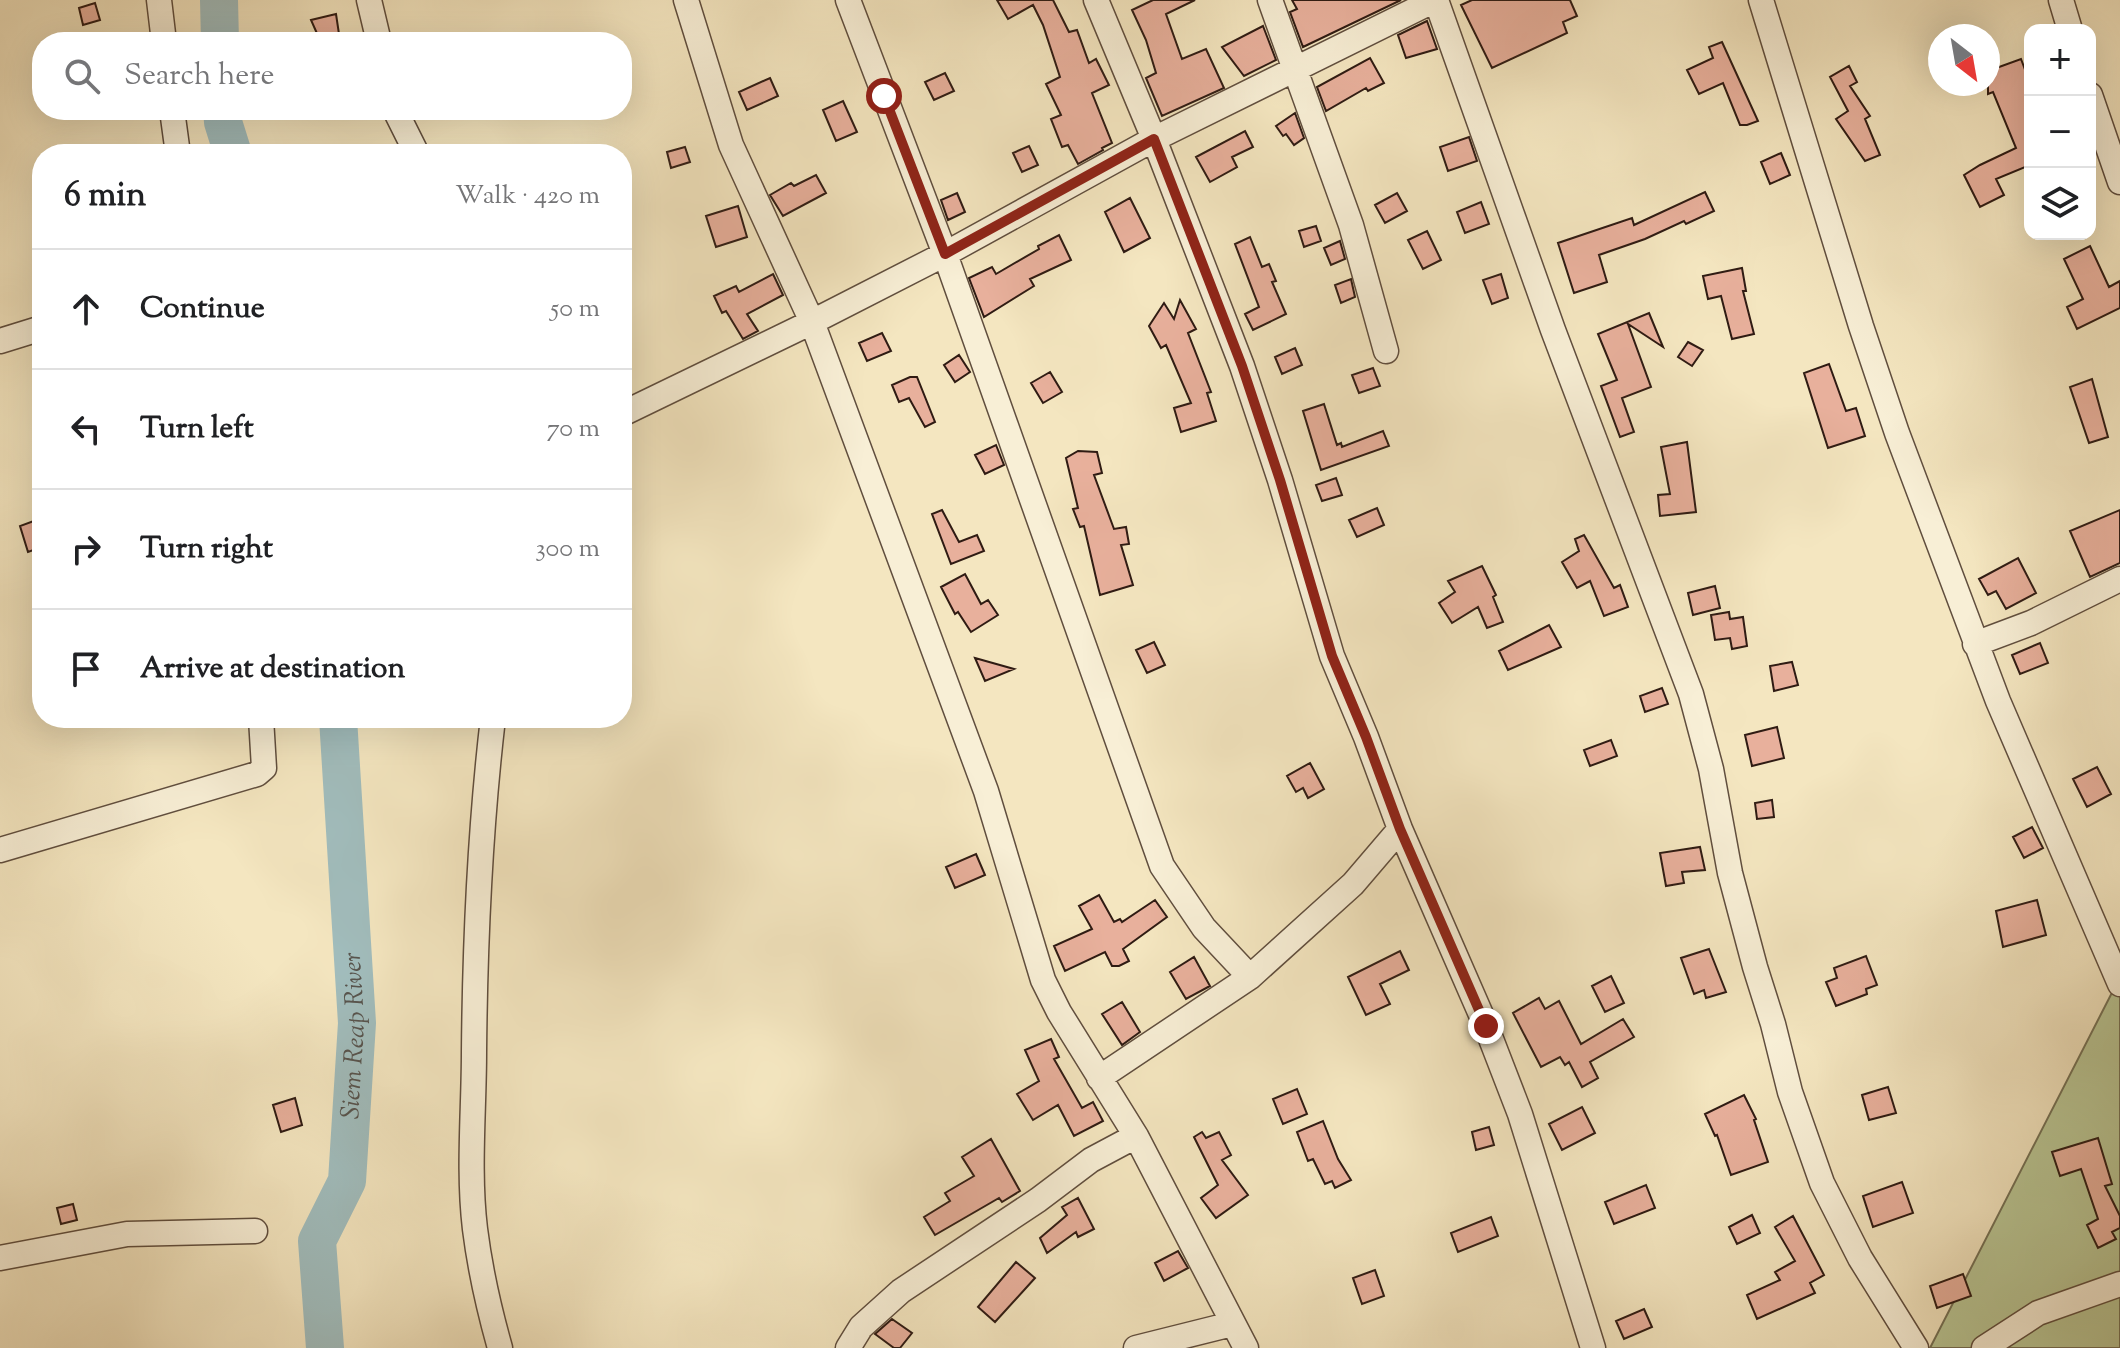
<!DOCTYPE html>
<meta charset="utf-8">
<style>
:root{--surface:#fff;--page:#f2f2f2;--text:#202124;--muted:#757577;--line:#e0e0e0}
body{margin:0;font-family:"Sorts Mill Goudy",serif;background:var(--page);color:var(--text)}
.controls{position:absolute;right:24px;top:24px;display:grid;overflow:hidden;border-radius:16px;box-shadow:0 8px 32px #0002}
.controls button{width:72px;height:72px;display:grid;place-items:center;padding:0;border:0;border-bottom:2px solid var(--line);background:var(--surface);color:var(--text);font:40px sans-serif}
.compass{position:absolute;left:1928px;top:24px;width:72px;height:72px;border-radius:50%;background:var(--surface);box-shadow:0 8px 32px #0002;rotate:149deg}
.stop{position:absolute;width:24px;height:24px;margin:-18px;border:6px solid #8f2418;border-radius:50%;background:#fff}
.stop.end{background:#8f2418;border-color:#fff;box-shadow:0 2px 8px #0008}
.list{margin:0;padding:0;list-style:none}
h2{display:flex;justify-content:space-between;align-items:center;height:104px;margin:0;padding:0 32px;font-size:34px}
h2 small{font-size:26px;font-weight:400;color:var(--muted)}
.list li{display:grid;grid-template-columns:52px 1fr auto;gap:24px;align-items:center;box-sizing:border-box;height:120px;padding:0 32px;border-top:2px solid var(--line)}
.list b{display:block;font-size:30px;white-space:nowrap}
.list em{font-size:26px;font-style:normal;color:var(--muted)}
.icon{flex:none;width:44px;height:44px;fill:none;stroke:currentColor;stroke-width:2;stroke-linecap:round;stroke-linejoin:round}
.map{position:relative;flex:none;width:2120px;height:1348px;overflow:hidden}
.search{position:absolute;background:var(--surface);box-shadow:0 8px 32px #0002;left:32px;top:32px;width:600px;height:88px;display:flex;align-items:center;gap:20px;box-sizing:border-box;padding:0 28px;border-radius:32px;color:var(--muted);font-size:30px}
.panel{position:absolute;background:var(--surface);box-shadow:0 8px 32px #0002;left:32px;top:144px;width:600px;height:584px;border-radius:32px}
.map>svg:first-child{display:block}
.green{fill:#b9c694;stroke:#747054;stroke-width:2}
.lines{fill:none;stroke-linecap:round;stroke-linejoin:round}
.river{stroke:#a1bdbd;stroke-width:38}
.building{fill:#e8b09c;stroke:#2f1b13;stroke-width:2}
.minor-casing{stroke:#604e3e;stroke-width:27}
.minor{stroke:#f8efd6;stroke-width:24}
.route{stroke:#8f2418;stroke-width:10}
.labels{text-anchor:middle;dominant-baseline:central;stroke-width:6;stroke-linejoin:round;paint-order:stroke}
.water-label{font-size:26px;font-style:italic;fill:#57544e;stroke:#f8efd6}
</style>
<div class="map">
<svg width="2120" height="1348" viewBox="0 0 2120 1348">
<rect width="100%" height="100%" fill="#f4e6c0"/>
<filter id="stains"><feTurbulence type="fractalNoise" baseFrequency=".0025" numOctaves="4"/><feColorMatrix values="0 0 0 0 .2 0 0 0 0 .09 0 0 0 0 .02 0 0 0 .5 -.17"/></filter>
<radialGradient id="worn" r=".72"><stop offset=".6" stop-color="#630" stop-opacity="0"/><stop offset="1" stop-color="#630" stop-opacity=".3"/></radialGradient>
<!-- green -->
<path class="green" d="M2120,977V1348H1930Z"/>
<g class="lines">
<!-- river -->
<g class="river">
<path d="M219,0L220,42"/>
<path d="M222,110L223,122L233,154"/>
<path id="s1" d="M325,1348L317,1241L347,1181L357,1023L338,718"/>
</g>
</g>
<!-- building -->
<path class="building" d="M997,0H1053L1069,32L1077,30L1089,63L1096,59L1109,85L1092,93L1112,143L1102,148L1103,150L1078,164L1068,145L1062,147L1051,119L1061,115L1046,84L1060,77L1043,25L1033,5L1008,19Z
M1153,0H1195L1166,14L1182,59L1206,49L1224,88L1162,116L1146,78L1156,73L1146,40L1132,10Z
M1292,0H1401L1303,47L1290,12L1297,9Z
M1472,0H1570L1577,16L1563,22L1567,33L1492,68L1461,5Z
M95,3L100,20L83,25L79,8Z
M336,14L339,34L319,38L311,20Z
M1427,21L1437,49L1406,58L1398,35Z
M1263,26L1276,60L1244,76L1222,47Z
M1722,42L1758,121L1747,125H1740L1723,83L1699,94L1687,70L1713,58L1709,47Z
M1370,58L1384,83L1368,91L1366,88L1326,111L1317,87Z
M2021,59L2030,83V179L2025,167L1996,179L2004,195L1980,207L1964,175L1980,165L2016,148L1993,92L1988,94V71Z
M1849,66L1857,82L1850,86L1870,116L1865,119L1880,155L1865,161L1836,119L1848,111L1830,77Z
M945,73L954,91L934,100L925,82Z
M770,78L778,96L747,110L739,92Z
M843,101L857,132L836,141L823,110Z
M1295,113L1304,138L1294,145L1286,134L1283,136L1276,126Z
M1245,131L1253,147L1232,157L1237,167L1210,182L1196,157Z
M1469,137L1477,161L1448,171L1440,147Z
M1029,146L1038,165L1022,172L1013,153Z
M685,147L690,162L671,168L667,152Z
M1781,153L1790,175L1770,184L1761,162Z
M816,175L826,193L783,216L770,195L791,183L794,186Z
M1705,192L1714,211L1686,224L1684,221L1645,239L1599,255L1607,282L1574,293L1558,243L1632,218L1634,225Z
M957,193L965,212L948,220L941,200Z
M1397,193L1407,211L1385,223L1375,205Z
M1130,198L1150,238L1124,252L1105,212Z
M1481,202L1489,224L1465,233L1457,212Z
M738,206L747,237L716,247L706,216Z
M1316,226L1321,241L1304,247L1299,231Z
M1427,231L1441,260L1423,269L1408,240Z
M1059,235L1071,260L1030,279L1034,286L984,317L969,278L992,267L996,274L1039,249L1038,246Z
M1250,237L1262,267L1269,264L1276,281L1272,282L1286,314L1253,330L1245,314L1259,307L1235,244Z
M1340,241L1345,259L1331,265L1324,248Z
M2090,246L2109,287L2120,281V308L2077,329L2067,307L2083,299L2064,259Z
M1742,268L1746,291H1743L1754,334L1732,339L1721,296L1708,299L1703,276Z
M773,274L783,295L747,314L758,331L743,339L726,311L722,313L714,296L736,286L739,292Z
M1501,274L1508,298L1492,304L1483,280Z
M1351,279L1355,297L1341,303L1335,285Z
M1180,300L1196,329L1188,333L1211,392L1207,393L1216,421L1181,432L1174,408L1191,403L1166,345L1161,348L1149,326L1164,303L1174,319Z
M1649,313L1663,347L1628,324L1651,387L1622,398L1634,432L1620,437L1601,386L1617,380L1598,334Z
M882,333L891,351L867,361L859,343Z
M1688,342L1703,350L1692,366L1678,357Z
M1295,348L1302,365L1282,374L1275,357Z
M959,355L970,372L955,382L944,365Z
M1829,364L1846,411L1856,408L1865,436L1828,448L1804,373Z
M1373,368L1380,386L1359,393L1352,375Z
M1050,372L1062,392L1043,403L1031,383Z
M910,377H917L935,422L925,427L909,398L899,402L892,385Z
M2092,379L2108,437L2089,443L2070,387Z
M1324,404L1337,445L1341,443L1342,447L1383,431L1389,446L1321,470L1303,411Z
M1687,442L1696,512L1660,516L1658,495L1670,494L1661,447Z
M996,445L1004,465L985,474L975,455Z
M1078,451L1097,452L1102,473L1094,475L1114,529L1126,527L1129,544L1121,545L1133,585L1100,595L1084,526L1080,527L1073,509L1078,508L1066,458Z
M1336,478L1342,495L1322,501L1316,485Z
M1377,508L1384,525L1357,537L1349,520Z
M942,510L959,542L977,535L984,551L951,564L932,514Z
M2120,510V563L2090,577L2070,531Z
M42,518V547L28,552L20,526Z
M1584,535L1614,588L1620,585L1628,607L1604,616L1590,581L1577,588L1562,562L1579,551L1575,539Z
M2018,558L2036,593L2006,609L1996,591L1988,595L1979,579Z
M1482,566L1496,595L1493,597L1503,622L1487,628L1478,607L1452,623L1439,603L1455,592L1448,581Z
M965,574L981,604L988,600L998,615L971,632L958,612L955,614L941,587Z
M1715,586L1720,608L1693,615L1688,593Z
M1729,612L1730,619L1743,617L1747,646L1732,649L1730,638L1715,640L1711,615Z
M1549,625L1561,647L1508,670L1499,651Z
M1154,642L1165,665L1147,673L1136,650Z
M2040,643L2048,663L2020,674L2012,655Z
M975,658L1014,669L985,681Z
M1792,662L1798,685L1774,691L1770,666Z
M1662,688L1668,704L1645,712L1640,696Z
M1777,727L1784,758L1752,766L1745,735Z
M1611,740L1617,756L1590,766L1584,750Z
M1310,763L1324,789L1308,798L1303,788L1296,792L1287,776Z
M2097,767L2111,794L2087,807L2073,779Z
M1772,800L1774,817L1757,819L1755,803Z
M2032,827L2043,848L2024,858L2013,837Z
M1700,847L1705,870L1682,872L1684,883L1666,886L1660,853Z
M976,854L985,875L955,888L946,867Z
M1099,895L1114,922L1120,919L1122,922L1155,900L1167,917L1123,949L1129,961L1119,966H1112L1105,952L1065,971L1054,946L1092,929L1079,906Z
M2037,900L2046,935L2003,947L1996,911Z
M1709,949L1726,992L1706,998L1704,990L1694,994L1681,958Z
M1400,951L1409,970L1380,984L1390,1004L1366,1015L1348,977Z
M1866,956L1877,985L1866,989L1867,994L1836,1006L1826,982L1837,978L1834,968Z
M1194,957L1210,986L1186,999L1170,972Z
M1611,976L1624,1003L1605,1012L1592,986Z
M1539,998L1545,1009L1559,1001L1581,1044L1623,1019L1634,1037L1590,1062L1598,1078L1582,1087L1569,1062L1565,1065L1560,1057L1541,1067L1513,1013Z
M1122,1002L1140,1032L1122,1045L1102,1014Z
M1051,1039L1059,1057L1054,1059L1082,1108L1093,1102L1103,1121L1074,1136L1058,1105L1033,1120L1017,1094L1039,1081L1025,1050Z
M1888,1087L1896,1113L1869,1120L1862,1095Z
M1297,1089L1307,1114L1283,1124L1273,1099Z
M1744,1095L1756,1119L1754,1120L1768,1162L1731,1175L1717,1135L1715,1136L1705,1114Z
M295,1098L302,1125L281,1132L273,1105Z
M1582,1107L1595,1133L1562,1150L1549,1124Z
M1323,1121L1338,1159L1351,1180L1335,1188L1332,1181L1325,1184L1313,1159L1308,1161L1297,1132Z
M1489,1127L1494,1145L1476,1150L1472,1132Z
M1202,1132L1206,1138L1219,1132L1231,1155L1222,1160L1248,1195L1216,1218L1201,1198L1218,1185L1194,1137Z
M2098,1138L2112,1184L2105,1186L2120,1216V1228L2112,1232L2116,1239L2098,1248L2087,1225L2098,1219L2081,1169L2060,1176L2052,1152Z
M991,1139L1020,1191L1002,1202L999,1198L935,1235L924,1217L950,1201L945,1193L974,1176L962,1157Z
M1902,1182L1913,1213L1873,1227L1863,1196Z
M1646,1185L1655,1208L1614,1224L1605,1202Z
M1078,1198L1094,1229L1078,1237L1076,1232L1047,1253L1040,1238L1067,1215L1062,1207Z
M73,1204L77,1220L61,1224L57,1208Z
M1752,1215L1760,1233L1737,1244L1729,1227Z
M1793,1216L1824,1275L1810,1283L1815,1293L1757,1319L1747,1295L1780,1280L1775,1272L1795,1261L1775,1227Z
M1491,1217L1498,1236L1458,1252L1451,1233Z
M1178,1251L1188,1268L1164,1281L1155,1263Z
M1016,1262L1035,1278L995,1322L978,1307Z
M1375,1270L1384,1296L1362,1304L1353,1278Z
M1963,1274L1971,1296L1937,1308L1930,1286Z
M1644,1309L1652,1327L1624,1339L1616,1321Z
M892,1319L912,1333L900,1348H894L875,1334Z"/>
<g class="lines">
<!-- minor casing -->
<g class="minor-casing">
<path id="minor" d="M159,0L164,42
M369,0L379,42
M686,0L731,145L812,322L986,791L1043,980L1059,1012L1136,1136L1246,1348
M848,0L945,254L1162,866L1204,928L1250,977
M1096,0L1154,139L1242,366L1280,480L1332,656L1366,737L1400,829L1486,1026L1520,1114L1593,1348
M1270,0L1351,225L1386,351
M1436,0L1553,330L1691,694L1711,769L1730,873L1755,967L1773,1024L1790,1092L1822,1183L1860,1258L1916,1348
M1761,0L1861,326L1897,433L1998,701L2120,984
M2061,0L2070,30
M2090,95L2120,182
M172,110L178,154
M395,110L417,154
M0,341L42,328
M622,414L812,322L945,254L1154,139L1435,0
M1975,644L2031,623L2120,579
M493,718C480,829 475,940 474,1052C474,1110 468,1171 475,1229C480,1269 489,1309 500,1348
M0,850L257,774L264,768L261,718
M1099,1078L1250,977L1353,884L1400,829
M0,1258L127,1234L255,1231
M848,1348L861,1327L901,1291L1038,1200L1091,1160L1136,1136
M1136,1348L1232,1324
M1984,1348L2038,1313L2120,1284"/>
</g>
<!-- minor -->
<use href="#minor" class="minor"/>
</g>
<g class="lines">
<!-- route -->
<path class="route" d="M884,96L945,254L1154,139L1242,366L1280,480L1332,656L1366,737L1400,829L1486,1026"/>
</g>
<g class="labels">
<!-- water labels -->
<g class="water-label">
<text stroke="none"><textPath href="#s1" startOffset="320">Siem Reap River</textPath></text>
</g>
</g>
<rect width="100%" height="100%" filter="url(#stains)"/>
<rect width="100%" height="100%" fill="url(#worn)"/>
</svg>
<div class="controls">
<button>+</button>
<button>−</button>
<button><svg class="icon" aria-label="layers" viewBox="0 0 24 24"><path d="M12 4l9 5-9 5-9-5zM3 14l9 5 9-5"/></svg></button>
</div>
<svg class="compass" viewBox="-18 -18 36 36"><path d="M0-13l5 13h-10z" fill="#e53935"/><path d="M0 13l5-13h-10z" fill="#757577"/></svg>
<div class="stop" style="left:884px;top:96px"></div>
<div class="stop end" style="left:1486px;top:1026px"></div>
<div class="search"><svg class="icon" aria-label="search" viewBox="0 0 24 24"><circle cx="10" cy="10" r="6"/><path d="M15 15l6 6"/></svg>Search here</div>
<section class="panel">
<h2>6 min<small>Walk · 420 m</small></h2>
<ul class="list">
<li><svg class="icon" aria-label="ahead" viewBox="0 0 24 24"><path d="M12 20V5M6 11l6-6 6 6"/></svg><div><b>Continue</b></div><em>50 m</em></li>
<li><svg class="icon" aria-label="left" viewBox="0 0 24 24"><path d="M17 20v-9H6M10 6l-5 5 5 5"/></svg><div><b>Turn left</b></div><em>70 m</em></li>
<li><svg class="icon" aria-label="right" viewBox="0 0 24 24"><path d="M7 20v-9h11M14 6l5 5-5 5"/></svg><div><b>Turn right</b></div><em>300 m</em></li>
<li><svg class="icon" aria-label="arrive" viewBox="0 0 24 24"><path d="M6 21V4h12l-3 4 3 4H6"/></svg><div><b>Arrive at destination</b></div></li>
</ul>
</section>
</div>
